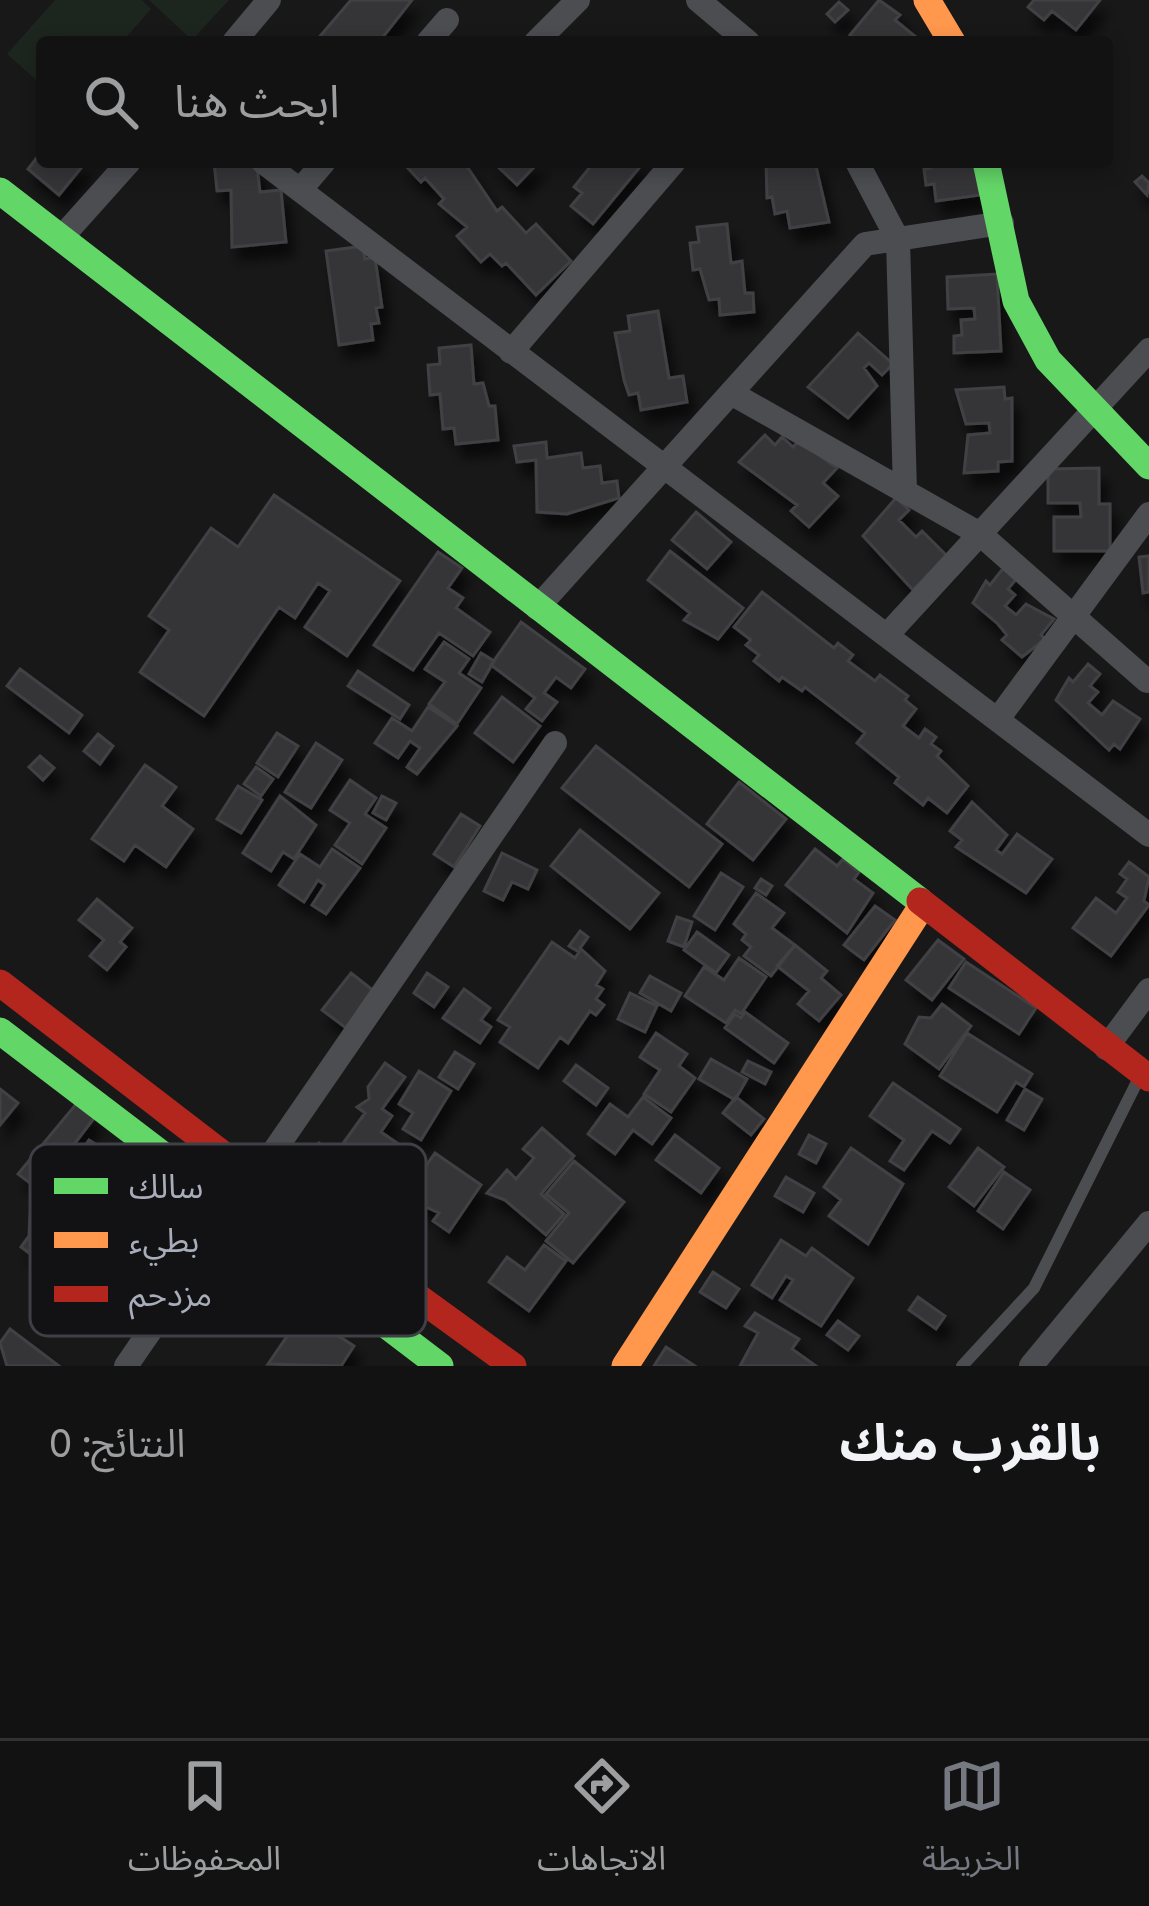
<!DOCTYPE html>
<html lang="ar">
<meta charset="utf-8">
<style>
:root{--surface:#121212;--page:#1f2020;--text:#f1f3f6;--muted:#9c9e9f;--line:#313232;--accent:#767981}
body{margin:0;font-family:Overpass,"Noto Sans Arabic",sans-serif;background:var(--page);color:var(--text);direction:rtl}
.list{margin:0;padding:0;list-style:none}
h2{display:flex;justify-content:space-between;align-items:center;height:156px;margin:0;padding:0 48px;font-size:51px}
h2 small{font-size:39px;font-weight:400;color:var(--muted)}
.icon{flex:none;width:66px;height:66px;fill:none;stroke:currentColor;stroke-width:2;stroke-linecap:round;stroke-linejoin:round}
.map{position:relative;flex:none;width:1149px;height:1366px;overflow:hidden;direction:ltr}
.search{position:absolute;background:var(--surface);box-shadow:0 6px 18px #0003;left:36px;right:36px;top:36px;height:132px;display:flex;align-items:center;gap:30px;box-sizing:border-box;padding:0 42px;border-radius:12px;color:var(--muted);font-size:45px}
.sheet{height:372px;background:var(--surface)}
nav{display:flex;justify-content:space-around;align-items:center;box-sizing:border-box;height:168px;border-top:3px solid var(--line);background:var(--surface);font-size:33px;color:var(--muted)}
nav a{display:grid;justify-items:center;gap:6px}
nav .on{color:var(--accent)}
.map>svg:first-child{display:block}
.green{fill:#1d251f}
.building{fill:#363637;stroke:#404144;stroke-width:3;filter:url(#shadow)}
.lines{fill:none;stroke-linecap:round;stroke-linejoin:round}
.lane{stroke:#4b4d51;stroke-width:12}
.street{stroke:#4b4d51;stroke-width:24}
.fast{stroke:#63d668;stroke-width:27}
.slow{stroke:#ff974d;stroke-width:27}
.jam{stroke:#b3261e;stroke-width:27}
.key{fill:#121114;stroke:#3f4046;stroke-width:3}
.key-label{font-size:33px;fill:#a8adba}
</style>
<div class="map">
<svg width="1149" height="1366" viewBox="0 0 1149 1366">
<defs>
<filter id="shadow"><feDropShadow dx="7" dy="13" stdDeviation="6" flood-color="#0009"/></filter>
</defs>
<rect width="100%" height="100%" fill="#181818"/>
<!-- green -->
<path class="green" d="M55,0H142L151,9L122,42H42V85L7,54Z
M149,0H229L192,40Z"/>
<!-- building -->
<path class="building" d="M351,0H412L379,42H315Z
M879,0L900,15L895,20L922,42H859L850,35Z
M1034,0H1100L1076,30L1052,11L1044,20L1028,7Z
M839,2L848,10L835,22L827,14Z
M42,151V162H86L59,195L28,169Z
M214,162L257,166L260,192L281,190L286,242L232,247L231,190L217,191Z
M464,162L497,211L502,207L526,233L536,224L571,261L536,295L506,263L502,266L490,254L481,262L457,236L467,227L439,204L444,199L425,178L421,182L403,163Z
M493,162H539L517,185Z
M594,162H644L593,224L571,206L582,193L574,187Z
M766,162H815L829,222L790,228L787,211L775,214L772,197L767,198Z
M930,162H975L980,195L936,201L934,184L926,185L924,169L931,168Z
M1142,176L1149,183L1147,195L1135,182Z
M727,224L731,263L742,261L745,293H753L754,312L720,315L719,299L709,300L700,269L693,270L690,243L699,242L697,227Z
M363,246L365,259L375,257L382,307L376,308L379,323L371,324L373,340L339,345L326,251Z
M997,274L1001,351L954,353V336L962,335L961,320L975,319L974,308L948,309L947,277Z
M658,311L669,378L683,376L687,402L641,410L638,393L629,395L624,380L615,333L630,331L628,316Z
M858,333L893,364L882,375L869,363L864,368L877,386L848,418L808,387Z
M471,345L474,384L483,383L489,406H495L498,440L456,444L454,428L443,429L440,394L430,395L428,365L440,364L439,348Z
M1004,387L1005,399L1012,398V461L998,462V471L964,473L968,435L990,433L989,423L966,424L956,390Z
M765,435L775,445L782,437L793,447L799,441L837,468L823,483L838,496L809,527L791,511L797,505L739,462Z
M546,442L547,458L581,453L583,468L600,466L602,483L617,481L619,498L567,514L537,512L536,460L517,462L514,446Z
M1099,468V504H1110V551H1054V517H1081L1080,503H1048V469Z
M274,495L400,581L347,656L305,627L330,591L318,583L295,618L279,607L204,716L140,672L169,630L149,616L211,528L238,547Z
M896,498L909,510L899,520L916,537L922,531L947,556L913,590L863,536Z
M696,512L731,542L707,569L672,540Z
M670,551L743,608L718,639L684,620L690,613L648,580Z
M438,552L462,568L448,588L463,598L456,608L490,632L473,656L439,633L413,670L374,645Z
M1149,556V592L1143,593L1139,557Z
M1005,566L1018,577L1008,589L1015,595L1005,606L1016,615L1026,604L1054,619L1041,635L1045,639L1022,657L1002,640L1007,635L997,623L973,603L986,581L990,585Z
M762,592L834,648L838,643L853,655L848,661L875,681L880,675L908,696L905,700L916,709L903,726L919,738L925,729L936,737L931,744L941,751L937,756L968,786L947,813L928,798L923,805L895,783L899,777L857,743L865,733L805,687L802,691L782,677L779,681L754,661L759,655L746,645L751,640L734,627Z
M521,622L585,669L571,688L556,677L544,693L557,702L542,721L526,709L535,698L491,665Z
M444,642L469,659L459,673L481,688L457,724L429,704L445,682L425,669Z
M481,653L494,661L482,682L469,674Z
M1088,664L1100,674L1090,686L1098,692L1088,703L1102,715L1113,701L1140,719L1120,749L1114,744L1109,750L1056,700L1069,678L1073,682Z
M20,669L82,715L69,733L7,686Z
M358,671L409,705L400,719L348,686Z
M502,697L540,726L513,762L475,733Z
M428,707L457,726L417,774L407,767L420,748L410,741L398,758L375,743L392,718L412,731Z
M277,733L298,746L278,777L257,763Z
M98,734L113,746L100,764L84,751Z
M316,743L342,760L311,808L285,792Z
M596,746L722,844L689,887L562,788Z
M40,756L54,768L43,780L29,767Z
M145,765L176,787L162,806L193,829L166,867L135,845L124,861L92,839Z
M256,767L273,779L261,796L244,784Z
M350,780L376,798L365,814L386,828L362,864L335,845L350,823L330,810Z
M739,782L786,819L753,860L707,824Z
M238,786L262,800L241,833L217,819Z
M280,796L316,825L294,859L283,852L271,871L243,853Z
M382,796L396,803L386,820L373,813Z
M972,802L1007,835L996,850L1002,854L1017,834L1052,859L1026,893L956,847L962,840L950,831Z
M461,814L480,826L454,867L434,854Z
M580,830L659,893L630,929L551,866Z
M332,849L360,868L326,914L312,905L325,885L318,880L304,902L279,885L300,854L320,867Z
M815,849L837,866L843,859L859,872L854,879L873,893L847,933L786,885Z
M502,853L537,870L528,889L512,882L503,900L484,891Z
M1129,862L1149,877L1144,901L1149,905L1111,956L1073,928L1096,898L1116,913L1127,898L1118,892L1127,879L1120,874Z
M721,873L743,887L715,930L694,916Z
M761,879L772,886L766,895L755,888Z
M756,893L784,913L772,928L795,945L771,976L744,956L751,947L742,940L746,934L734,924Z
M97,899L132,928L120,942L126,947L107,970L90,956L104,940L79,920Z
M875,906L895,920L864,960L844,945Z
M677,917L692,922L684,947L668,941Z
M580,931L588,937L580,948L605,971L596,985L603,989L596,999L604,1005L596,1015L590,1011L568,1043L560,1037L538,1068L500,1042L510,1027L498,1020L552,942L575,958L579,952L569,946Z
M697,932L729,955L716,973L684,950Z
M938,940L964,959L932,1000L906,980Z
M795,945L827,971L821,978L841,995L819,1021L798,1004L809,991L777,966Z
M739,958L766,977L741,1014L735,1010L726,1023L685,996L704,967L724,980Z
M966,962L1036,1008L1019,1034L949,988Z
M351,973L374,991L346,1028L322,1010Z
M427,973L448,987L434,1007L414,993Z
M650,976L681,993L671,1011L640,993Z
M464,989L490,1008L481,1020L491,1027L480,1043L443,1018Z
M630,993L657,1006L645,1032L618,1019Z
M942,1004L971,1026L939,1069L905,1044L919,1017L931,1018Z
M745,1012L788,1043L774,1063L725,1028L735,1014L741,1018Z
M656,1033L687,1054L679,1066L695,1078L671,1112L644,1094L660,1070L640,1057Z
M967,1033L1032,1074L1024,1087L1016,1082L997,1112L940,1076Z
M455,1052L474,1064L458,1089L439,1077Z
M711,1059L747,1079L735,1100L699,1079Z
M748,1061L771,1072L765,1084L742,1072Z
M385,1063L405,1077L382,1109L392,1116L381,1132L403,1147L393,1160L400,1165L386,1184L363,1168L369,1160L344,1142L365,1113L357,1107L369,1099L368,1087Z
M576,1065L608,1088L596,1105L564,1081Z
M419,1071L451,1091L421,1140L403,1129L413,1113L399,1104Z
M893,1083L960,1129L950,1143L932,1131L904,1170L890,1161L904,1140L870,1116Z
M0,1089L18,1103L0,1125Z
M1025,1089L1042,1099L1024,1130L1007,1120Z
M643,1097L671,1118L652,1144L633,1130L615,1154L588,1134L610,1104L628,1117Z
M736,1097L764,1119L751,1135L723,1113Z
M77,1103L95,1117L59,1164L70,1172L50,1198L18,1174Z
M542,1128L574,1156L541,1194L564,1214L546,1235L505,1200L487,1193L507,1170L516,1179L534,1158L523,1149Z
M675,1135L719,1168L701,1193L656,1160Z
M809,1135L826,1144L816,1163L799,1154Z
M89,1140L103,1149L89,1169L75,1160Z
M319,1143L343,1161L328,1181L303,1163Z
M851,1148L903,1184L868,1244L829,1216L841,1200L824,1187Z
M978,1148L1004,1167L974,1206L949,1187Z
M435,1153L481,1185L449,1232L433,1221L439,1213L404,1197Z
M574,1161L624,1202L573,1263L546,1241L569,1213L546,1194Z
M1004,1172L1030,1190L1003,1229L978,1211Z
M786,1177L814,1193L803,1212L775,1196Z
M59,1197L123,1245L85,1295L21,1247L29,1236L30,1216L49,1211Z
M781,1240L806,1256L812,1248L853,1278L821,1326L780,1300L793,1280L786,1276L772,1298L752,1285Z
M544,1245L566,1261L529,1311L489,1282L507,1257L525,1270Z
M713,1272L739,1289L726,1308L700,1292Z
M918,1297L945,1316L936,1329L909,1310Z
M303,1313L354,1346L341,1366L268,1364Z
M755,1313L799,1339L792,1349L816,1366H740L758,1333L745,1326Z
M838,1321L859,1336L848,1350L827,1335Z
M10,1329L59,1366H7L0,1343Z
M666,1347L695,1366H654Z"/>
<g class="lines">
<!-- lane -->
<path class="lane" d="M962,1366L1034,1288L1141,1074"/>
<!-- street -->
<path class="street" d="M698,0L748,42
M234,42L269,0
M428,42L447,20
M536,42L578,0
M263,162L1149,835
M857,162L898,240L905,491
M300,190L324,162
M61,238L129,162
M511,352L674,162
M731,393L980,534L1147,681
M537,608L865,244L1002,223
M888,634L1149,350
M998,719L1149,514
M1106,1048L1149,990
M126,1366L555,743
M1031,1366L1149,1223"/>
<!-- fast -->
<path class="fast" d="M986,162L1016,301L1048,360L1149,466
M0,191L920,901
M0,1031L440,1366"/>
<!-- slow -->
<path class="slow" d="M927,0L952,42
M625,1366L922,906"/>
<!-- jam -->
<path class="jam" d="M920,901L1149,1078
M0,983L255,1179L513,1366"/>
</g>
<!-- legend -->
<rect x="30" y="1144" width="396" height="192" rx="18" class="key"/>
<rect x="54" y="1178" width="54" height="16" fill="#63d668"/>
<rect x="54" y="1232" width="54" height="16" fill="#ff974d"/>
<rect x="54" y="1286" width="54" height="16" fill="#b3261e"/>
<g class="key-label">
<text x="129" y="1198">سالك</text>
<text x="129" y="1252">بطيء</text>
<text x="129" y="1306">مزدحم</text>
</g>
</svg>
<div class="search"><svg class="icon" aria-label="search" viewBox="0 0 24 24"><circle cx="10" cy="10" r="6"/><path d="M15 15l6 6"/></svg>ابحث هنا</div>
</div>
<section class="sheet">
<h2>بالقرب منك<small>النتائج: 0</small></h2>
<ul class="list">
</ul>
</section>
<nav>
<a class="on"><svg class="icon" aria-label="map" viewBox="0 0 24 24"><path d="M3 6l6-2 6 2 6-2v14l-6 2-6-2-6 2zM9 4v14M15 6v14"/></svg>الخريطة</a>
<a><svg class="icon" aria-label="directions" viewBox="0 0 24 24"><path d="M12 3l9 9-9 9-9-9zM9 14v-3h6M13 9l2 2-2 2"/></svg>الاتجاهات</a>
<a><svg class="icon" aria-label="saved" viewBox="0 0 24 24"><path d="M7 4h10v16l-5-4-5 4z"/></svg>المحفوظات</a>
</nav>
